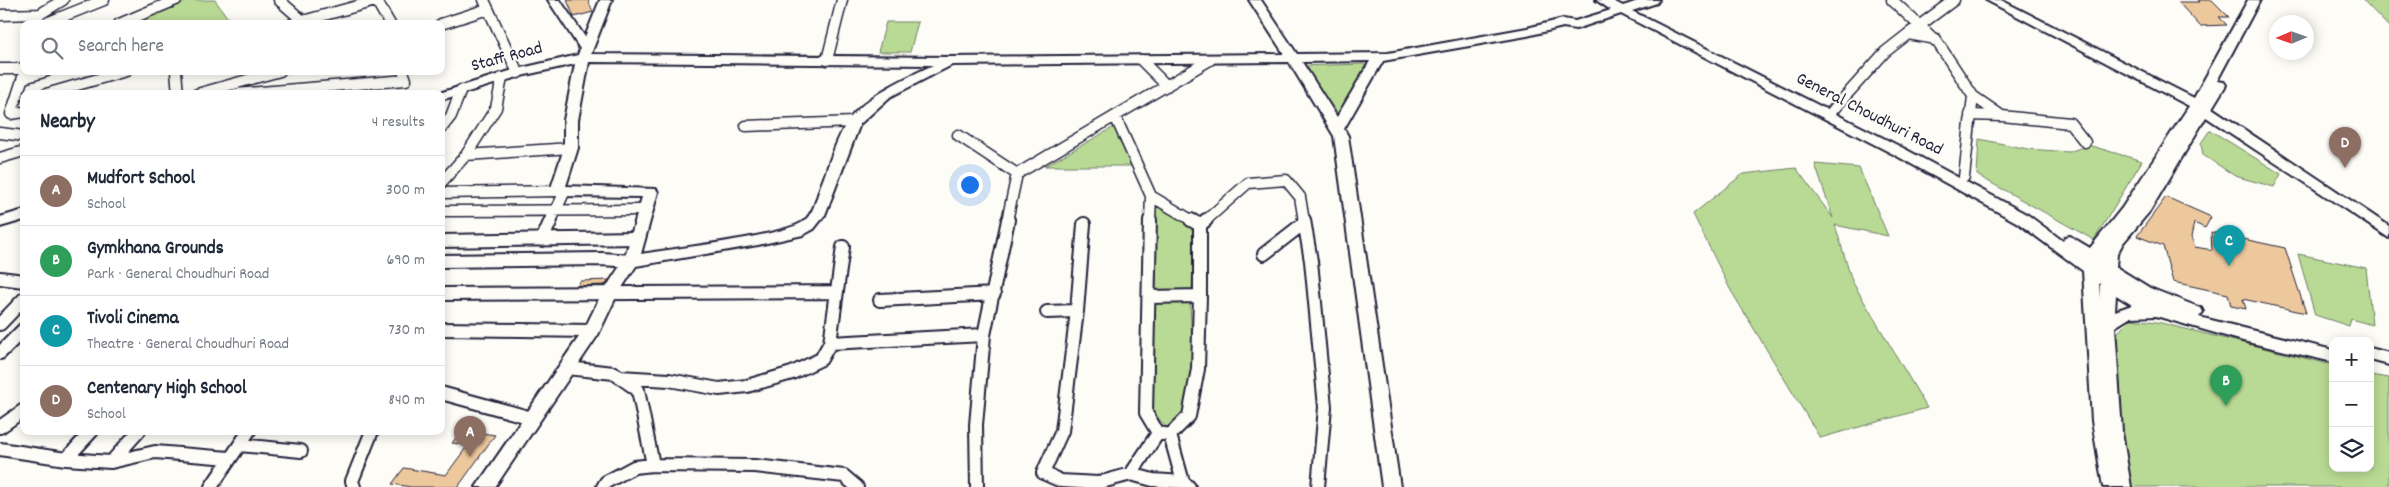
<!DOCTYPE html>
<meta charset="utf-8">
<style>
:root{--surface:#fff;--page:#f6f6f7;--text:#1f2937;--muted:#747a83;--line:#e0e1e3;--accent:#db2777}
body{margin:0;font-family:Dekko,sans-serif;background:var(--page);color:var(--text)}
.controls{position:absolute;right:15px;bottom:15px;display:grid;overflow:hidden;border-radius:10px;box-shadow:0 2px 12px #0003}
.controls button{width:45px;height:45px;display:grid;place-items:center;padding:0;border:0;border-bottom:1px solid var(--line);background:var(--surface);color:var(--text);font:25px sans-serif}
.compass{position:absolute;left:2269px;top:15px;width:45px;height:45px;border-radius:50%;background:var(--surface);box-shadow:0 2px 12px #0003;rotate:268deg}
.you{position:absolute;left:969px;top:184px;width:18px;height:18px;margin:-12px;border:4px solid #fff;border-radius:50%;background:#1a73e8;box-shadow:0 0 0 8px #1a73e833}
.badge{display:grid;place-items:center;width:32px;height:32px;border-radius:50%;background:var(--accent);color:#fff;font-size:16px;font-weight:700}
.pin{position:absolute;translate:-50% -41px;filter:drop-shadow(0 1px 2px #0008)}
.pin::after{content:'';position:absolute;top:26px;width:18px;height:15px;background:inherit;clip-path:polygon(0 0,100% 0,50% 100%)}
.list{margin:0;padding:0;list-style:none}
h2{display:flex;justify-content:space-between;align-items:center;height:65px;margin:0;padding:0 20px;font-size:21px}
h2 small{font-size:16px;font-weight:400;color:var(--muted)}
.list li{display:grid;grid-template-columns:32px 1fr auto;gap:15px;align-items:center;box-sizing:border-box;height:70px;padding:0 20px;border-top:1px solid var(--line)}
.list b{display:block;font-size:19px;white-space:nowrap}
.list p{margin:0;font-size:16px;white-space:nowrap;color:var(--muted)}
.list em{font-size:16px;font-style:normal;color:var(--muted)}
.icon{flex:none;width:28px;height:28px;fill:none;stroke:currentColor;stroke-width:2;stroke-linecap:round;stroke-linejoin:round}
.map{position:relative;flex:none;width:2389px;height:487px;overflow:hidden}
.search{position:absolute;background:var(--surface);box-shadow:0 2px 12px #0003;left:20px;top:20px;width:425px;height:55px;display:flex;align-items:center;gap:12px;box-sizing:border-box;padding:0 18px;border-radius:10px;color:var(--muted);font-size:19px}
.panel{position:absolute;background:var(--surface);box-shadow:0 2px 12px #0003;left:20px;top:90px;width:425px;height:345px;border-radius:10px}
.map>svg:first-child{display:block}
.green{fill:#b9da94;stroke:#6e7e68}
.building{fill:#edc89d;stroke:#22223b}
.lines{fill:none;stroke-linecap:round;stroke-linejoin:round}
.street-far1-casing{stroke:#22223b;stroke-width:13}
.street-casing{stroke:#22223b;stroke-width:16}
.secondary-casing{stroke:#22223b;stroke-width:4}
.street-far1{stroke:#fdfcf7;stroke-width:10}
.street{stroke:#fdfcf7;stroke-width:12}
.secondary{fill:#fdfcf7;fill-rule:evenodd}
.labels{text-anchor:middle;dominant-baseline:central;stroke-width:4;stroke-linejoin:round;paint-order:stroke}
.street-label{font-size:18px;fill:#22223b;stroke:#fdfcf7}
</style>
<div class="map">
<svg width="2389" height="487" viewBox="0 0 2389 487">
<rect width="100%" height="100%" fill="#fdfcf7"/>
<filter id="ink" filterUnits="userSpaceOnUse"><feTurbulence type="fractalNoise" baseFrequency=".02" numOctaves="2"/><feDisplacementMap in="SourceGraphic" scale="10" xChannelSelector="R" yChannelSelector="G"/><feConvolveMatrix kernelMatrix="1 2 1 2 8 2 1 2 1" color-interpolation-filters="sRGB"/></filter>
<g filter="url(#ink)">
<!-- green -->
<path class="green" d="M190,0H215L232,24H142L140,20Z
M2363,0H2389V27Z
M886,22H918L910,52H878Z
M1363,64L1368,67L1340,116L1300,66Z
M1114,127L1131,166H1045Z
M2210,130L2281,174L2274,187L2235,176L2203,155L2201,143Z
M1979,139L2028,149L2069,152L2088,145L2142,161L2094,240L1977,175Z
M1815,164L1859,168L1888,236L1835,225L1852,281L1927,408L1820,438L1730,289L1693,214L1743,174L1796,168L1833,218Z
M1156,203L1194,227L1192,292H1156Z
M2298,254L2366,268L2372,325L2351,319L2349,326L2315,315Z
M1190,302L1193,365L1182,418L1167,428L1153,412L1154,304Z
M2131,319L2157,322L2333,365V468H2370V375L2389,378V487H2131L2121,433L2115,335Z"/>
<!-- building -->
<path class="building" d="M567,0H588L593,12L574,17Z
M2198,0H2212L2229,17H2219L2227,25L2200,26L2178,2H2200Z
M2166,197L2211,217L2205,228L2194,223L2191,237L2195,247L2212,250L2211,232L2285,248L2306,313L2243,299L2246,309L2231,306L2228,294L2173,282L2163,246L2137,236Z
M609,280L605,285L578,286L580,281Z
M462,430L495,435L458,487H411L392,484L404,468L446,475L468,445L452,443Z"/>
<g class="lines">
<!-- street-far1 casing -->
<g class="street-far1-casing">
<path id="street-far1" d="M279,0L303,21
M376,0L390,24
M484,0L518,73
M1892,0L1938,43L1973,96
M0,15L40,14L63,0
M44,24L104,0
M119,24L176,0
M292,24L379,0
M441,24L488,9
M1936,39L1908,34L1954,0
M827,60L842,0
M1141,60L1167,86
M0,69H24
M176,71L178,94
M24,78L47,71
M46,94L126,71
M197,94L280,71
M236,94L406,80L403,71
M1833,110L1885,52L1908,34
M24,112L11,114L25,71
M1970,115L2001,116
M1115,116L1151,196L1150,221
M746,126L854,122
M441,129L451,116L461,90
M0,133L24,136
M958,135L1017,174
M466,155L571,148
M0,158L24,151
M1964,177L1973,96L2002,116L2070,123L2085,142
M441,183L466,155L496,108L502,78
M441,193L557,191
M1151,196L1193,221
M441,211L645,210
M551,221L565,191
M1007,221L1017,174L1210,60
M1205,221L1248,183L1286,180L1300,197L1304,221"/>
</g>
<!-- street casing -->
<g class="street-casing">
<path id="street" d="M1150,220L1146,413L1158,433
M1304,220L1311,261L1325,407L1318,487
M1200,225L1206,220
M542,240L551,220
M441,241L638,238
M843,247L830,343L984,335
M1264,254L1304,223
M441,261L602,259L631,261
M0,278L24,281
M441,294L837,292
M1149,297L1200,296V225L1191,220
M880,300L994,294
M1077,311L1062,431L1043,473L1061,481L1098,483L1131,474L1153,480L1183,482
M1047,312L1077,311L1084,224
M0,324L24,299
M441,329L592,331
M0,353L24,329
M567,368L614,373L638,390L653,465
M620,377L669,380L719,389L747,386L792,373L821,359L830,343
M441,393L532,418
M0,427L24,410
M139,431L111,462L155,452L229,458
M1170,435L1189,416L1198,369L1200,296
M240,445L301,451
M0,449L66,459L111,462
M66,459L92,431
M1131,474L1158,433L1170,435L1183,482L1189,487
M211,487L249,431
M354,487L352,481L372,431
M603,487L606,482L634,467L653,465L755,466L844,476L857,487
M977,487L976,425L984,335L1008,220"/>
</g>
<!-- secondary casing -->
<g class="secondary-casing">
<path id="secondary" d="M548,0H560L585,37L600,0H612L591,54L951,57L1284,54L1249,0H1261L1297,54L1388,53L1527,28L1563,19L1575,21L1611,10L1596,0H1611L1623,6L1641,0H1659L1657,3L1632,11L1905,149L2028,215L2063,241L2065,237L2070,236L2090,248L2122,208L2189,106L1986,0H2001L2194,98L2248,0H2260L2217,81L2224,82L2226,85L2212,108L2389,226V238L2206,117L2150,211L2123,243L2117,254L2116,267L2150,288L2201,308L2203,312L2199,317L2333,350V362L2243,341L2156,316L2131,317L2115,327L2122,432L2131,487H2103L2092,421L2083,271L2018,223L1895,155L1621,14L1576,29L1563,27L1527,36L1383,61L1344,129L1348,136L1400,487H1382L1334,136L1289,62L952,65L890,97L860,124L825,215L814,229L803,235L758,245L636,266L616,297L598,335L495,487H476L585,328L601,295L624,260L642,197L557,196L552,194L550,191L564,148V120L575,64L521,76L441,100V94H436L513,70L578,55L580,49ZM1370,61L1337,117L1302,62ZM589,62L933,65C906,78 866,95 848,121C837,137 830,161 823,180C817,193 816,211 804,221C786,236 670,249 641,254L658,192L656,189L566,186L578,148V120ZM2099,283L2100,284V298ZM2116,295L2132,305L2115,311Z
M24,210V220L0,227V217Z
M2370,348L2389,353V365L2370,360Z"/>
</g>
<!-- street-far1 -->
<use href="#street-far1" class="street-far1"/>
<!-- street -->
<use href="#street" class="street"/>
<!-- secondary -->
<use href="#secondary" class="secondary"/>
</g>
</g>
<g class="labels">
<!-- street labels -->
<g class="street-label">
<text transform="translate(507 58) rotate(-15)">Staff Road</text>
<text transform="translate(1869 115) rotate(27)">General Choudhuri Road</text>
</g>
</g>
</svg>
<div class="controls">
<button>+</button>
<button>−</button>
<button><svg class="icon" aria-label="layers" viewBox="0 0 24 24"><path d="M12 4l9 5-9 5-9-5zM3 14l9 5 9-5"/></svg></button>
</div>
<svg class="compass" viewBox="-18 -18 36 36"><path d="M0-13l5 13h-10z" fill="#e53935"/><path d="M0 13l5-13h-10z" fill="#747a83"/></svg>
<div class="you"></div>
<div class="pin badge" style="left:470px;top:457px;background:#8d6e63">A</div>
<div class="pin badge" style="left:2226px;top:406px;background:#2e9e5b">B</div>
<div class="pin badge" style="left:2229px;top:266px;background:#0f9aa8">C</div>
<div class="pin badge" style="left:2345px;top:168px;background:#8d6e63">D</div>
<div class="search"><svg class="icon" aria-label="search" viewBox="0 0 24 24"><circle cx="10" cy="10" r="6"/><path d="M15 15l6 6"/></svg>Search here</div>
<section class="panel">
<h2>Nearby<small>4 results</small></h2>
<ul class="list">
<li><span class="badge" style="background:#8d6e63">A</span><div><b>Mudfort School</b><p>School</p></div><em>300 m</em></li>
<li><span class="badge" style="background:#2e9e5b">B</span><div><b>Gymkhana Grounds</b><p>Park · General Choudhuri Road</p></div><em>690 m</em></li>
<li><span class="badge" style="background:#0f9aa8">C</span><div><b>Tivoli Cinema</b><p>Theatre · General Choudhuri Road</p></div><em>730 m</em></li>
<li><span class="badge" style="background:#8d6e63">D</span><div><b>Centenary High School</b><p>School</p></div><em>840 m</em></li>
</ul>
</section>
</div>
